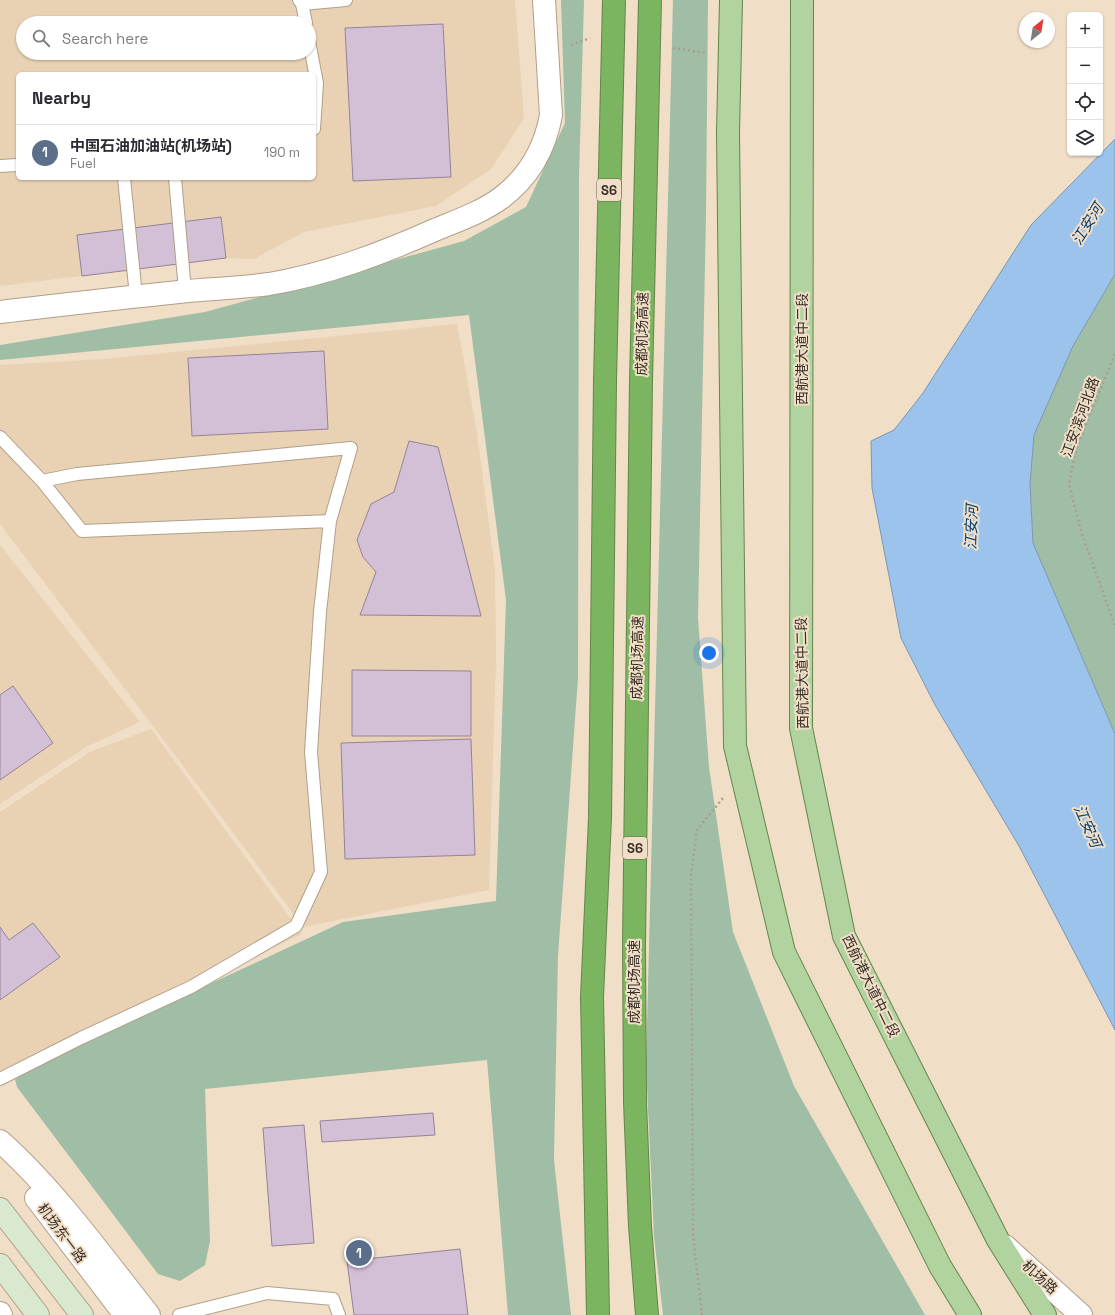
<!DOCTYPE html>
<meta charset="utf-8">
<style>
:root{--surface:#fff;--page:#f7f7f7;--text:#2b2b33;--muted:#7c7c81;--line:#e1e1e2;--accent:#db2777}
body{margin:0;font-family:"Space Grotesk","Noto Sans SC",sans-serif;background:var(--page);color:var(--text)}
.controls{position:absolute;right:12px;top:12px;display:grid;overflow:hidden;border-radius:6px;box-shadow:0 1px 3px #0004}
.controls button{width:36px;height:36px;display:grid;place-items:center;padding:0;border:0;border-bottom:1px solid var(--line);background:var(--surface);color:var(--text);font:20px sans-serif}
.compass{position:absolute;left:1019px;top:12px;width:36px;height:36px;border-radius:50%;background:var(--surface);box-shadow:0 1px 3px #0004;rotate:30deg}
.you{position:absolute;left:709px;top:653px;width:14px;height:14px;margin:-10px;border:3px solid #fff;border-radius:50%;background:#1a73e8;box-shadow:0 0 0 6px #1a73e833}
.badge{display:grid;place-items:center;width:26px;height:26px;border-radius:50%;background:var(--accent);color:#fff;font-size:13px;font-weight:700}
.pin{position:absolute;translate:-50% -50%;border:2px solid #fff;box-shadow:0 1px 4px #0006}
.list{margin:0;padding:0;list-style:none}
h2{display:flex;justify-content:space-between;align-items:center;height:52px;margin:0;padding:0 16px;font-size:17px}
h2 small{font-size:13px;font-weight:400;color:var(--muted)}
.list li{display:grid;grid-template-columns:26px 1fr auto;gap:12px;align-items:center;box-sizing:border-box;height:56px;padding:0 16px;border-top:1px solid var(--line)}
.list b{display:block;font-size:15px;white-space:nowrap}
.list p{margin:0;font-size:13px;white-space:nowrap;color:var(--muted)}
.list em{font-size:13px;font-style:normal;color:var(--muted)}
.icon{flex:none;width:22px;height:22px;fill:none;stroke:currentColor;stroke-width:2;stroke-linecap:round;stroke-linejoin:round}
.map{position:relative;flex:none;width:1115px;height:1315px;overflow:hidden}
.search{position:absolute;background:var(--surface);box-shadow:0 1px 3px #0004;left:16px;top:16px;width:300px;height:44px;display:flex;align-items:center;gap:10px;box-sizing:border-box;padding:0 14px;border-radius:22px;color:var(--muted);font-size:15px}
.panel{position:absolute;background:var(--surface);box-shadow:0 1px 3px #0004;left:16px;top:72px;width:300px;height:108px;border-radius:6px}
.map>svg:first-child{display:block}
.built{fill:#e9d1b4;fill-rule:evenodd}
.green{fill:#a0bea5}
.water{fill:#9cc3ec;stroke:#7d96b1}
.building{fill:#d4c0d6;stroke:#958397}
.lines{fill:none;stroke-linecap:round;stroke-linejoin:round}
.service-casing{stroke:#b09f89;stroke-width:14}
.minor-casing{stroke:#b09f89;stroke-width:24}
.tertiary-casing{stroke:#b09f89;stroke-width:24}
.secondary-casing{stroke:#b09f89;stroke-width:24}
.primary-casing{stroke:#64864c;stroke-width:24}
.motorway-casing{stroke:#64864c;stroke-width:24}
.path{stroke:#ac9d8c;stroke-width:2.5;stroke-dasharray:2 3;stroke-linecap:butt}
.service{stroke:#fff;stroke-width:12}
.minor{stroke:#fff;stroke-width:22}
.tertiary{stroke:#fff;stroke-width:22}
.secondary{stroke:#d8e9cf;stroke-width:22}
.primary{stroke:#b0d3a0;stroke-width:22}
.motorway{stroke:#7cb560;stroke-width:22}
.motorway-bridge-casing{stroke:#64864c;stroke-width:24;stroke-linecap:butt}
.motorway-bridge{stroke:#7cb560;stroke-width:22}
.labels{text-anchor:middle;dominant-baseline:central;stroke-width:4;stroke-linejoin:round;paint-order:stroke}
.shield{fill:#f1dec7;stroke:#6e6356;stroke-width:1}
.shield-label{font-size:13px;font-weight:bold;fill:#362e26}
.street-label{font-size:14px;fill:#362e26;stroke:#f1dec7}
.water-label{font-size:15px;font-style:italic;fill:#044374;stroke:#f1dec7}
</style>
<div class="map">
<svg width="1115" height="1315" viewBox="0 0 1115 1315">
<rect width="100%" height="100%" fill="#f1dec7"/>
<!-- built -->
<path class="built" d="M0,0H515L524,118L491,169L436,206L304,232L254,259L226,258L0,286ZM23,23H309V53H23ZM18,74H314V178H18Z
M457,324L476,426L495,569L496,658L489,890L303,927L199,787L0,524V365L104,359Z
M0,545L140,722L86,747L0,804Z
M151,729L302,934L97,1031L0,1073V812L90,752Z"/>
<!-- green -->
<path class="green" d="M561,0H584L579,178L578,678L558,956L554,1160L571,1315H508L487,1060L205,1089L210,1241L205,1265L180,1281L158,1274L17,1087L14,1075L343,922L496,901L506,600L469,315L0,360V345L205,312L464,241L526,207L565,123Z
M673,0H708L706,215L698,618L709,767L733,932L794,1086L925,1315H663L654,1237L646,1065Z
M1115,274V734L1033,543L1030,484L1034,435L1073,346Z"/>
<!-- water -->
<path class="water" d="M1115,139V274L1073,346L1034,435L1030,484L1033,543L1115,734V1030L1019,846L935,705L901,638L872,488L871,441L894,430L923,393L1031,225Z"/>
<!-- building -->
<path class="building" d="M443,24L451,177L353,181L345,28Z
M221,217L226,258L82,276L77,235Z
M324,351L328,429L192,436L188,358Z
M409,441L438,447L481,616L360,615L376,572L363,557L357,540L371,504L394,492Z
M352,670L471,671V736H352Z
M13,686L53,743L0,780V695Z
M471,739L475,855L345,859L341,743Z
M33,923L60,957L0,1000V927L9,940Z
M433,1113L435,1135L322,1142L320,1121Z
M304,1125L314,1243L272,1246L263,1128Z
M460,1249L468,1315H354L347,1261Z"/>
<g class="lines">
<!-- service casing -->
<g class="service-casing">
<path id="service" d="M299,0L302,4L306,23
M302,4L346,0
M309,41L317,83L314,129
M0,166L18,165
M124,178L136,296
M175,178L185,291
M0,437L42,481L77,474L351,448L330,521L320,612L311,752L321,872L296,926L191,987L81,1038L0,1079
M42,481L82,531L330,521
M179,1315L267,1293L333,1299L339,1315"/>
</g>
<!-- minor casing -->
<g class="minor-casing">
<path id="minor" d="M0,312C60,305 119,298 179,292C209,289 240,288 269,284C328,274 383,253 437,229C459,220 482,212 501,198C529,177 545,148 551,115L544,0
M1005,1246L1081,1315"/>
</g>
<!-- tertiary casing -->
<g class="tertiary-casing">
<path id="tertiary" d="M0,1141C55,1190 103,1257 149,1315
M36,1198L125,1315
M0,1313L1,1315"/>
</g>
<!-- secondary casing -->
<g class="secondary-casing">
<path id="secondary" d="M0,1209L82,1315
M0,1265L38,1315"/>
</g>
<!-- primary casing -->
<g class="primary-casing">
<path id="primary" d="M731,0L728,133L735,746L784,952L940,1266L970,1315
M802,0L801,728L844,936L998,1240L1045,1315"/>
</g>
<!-- motorway casing -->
<g class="motorway-casing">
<path id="motorway" d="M641,381L634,945L635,1102L640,1226L647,1315
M598,1315L592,997L600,818L605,381"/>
</g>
<!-- path -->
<path class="path" d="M571,45L590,38
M673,48L707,53
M1115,354L1076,449L1069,484L1081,531L1115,626
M702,1315L693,1235L691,875L697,830L723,798"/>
<!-- service -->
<use href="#service" class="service"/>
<!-- minor -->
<use href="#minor" class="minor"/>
<!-- tertiary -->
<use href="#tertiary" class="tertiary"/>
<!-- secondary -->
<use href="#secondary" class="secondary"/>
<!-- primary -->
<use href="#primary" class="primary"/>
<!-- motorway -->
<use href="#motorway" class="motorway"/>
<!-- motorway-bridge casing -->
<g class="motorway-bridge-casing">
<path id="motorway-bridge" d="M605,381L614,0
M641,381L650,0"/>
</g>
<!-- motorway-bridge -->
<use href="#motorway-bridge" class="motorway-bridge"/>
</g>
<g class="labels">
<!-- shield labels -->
<g class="shield">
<rect x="597" y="179" width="24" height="22" rx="3"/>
<rect x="623" y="837" width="24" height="22" rx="3"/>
</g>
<g class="shield-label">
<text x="609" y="190">S6</text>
<text x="635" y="848">S6</text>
</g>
<!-- street labels -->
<g class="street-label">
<text transform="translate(642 334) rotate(-89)">成都机场高速</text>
<text transform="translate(802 349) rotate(-90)">西航港大道中二段</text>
<text transform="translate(1080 417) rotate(-70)">江安滨河北路</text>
<text transform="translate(637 658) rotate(-89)">成都机场高速</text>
<text transform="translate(802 673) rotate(-91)">西航港大道中二段</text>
<text transform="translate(634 982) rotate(-90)">成都机场高速</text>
<text transform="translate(871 986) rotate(64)">西航港大道中二段</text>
<text transform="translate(62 1233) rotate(53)">机场东一路</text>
<text transform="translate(1040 1277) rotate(42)">机场路</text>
</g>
<!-- water labels -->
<g class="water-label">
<text transform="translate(1087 224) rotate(-58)">江安河</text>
<text transform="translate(971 527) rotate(-88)">江安河</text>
<text transform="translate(1088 826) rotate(66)">江安河</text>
</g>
</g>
</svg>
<div class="controls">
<button>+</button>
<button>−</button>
<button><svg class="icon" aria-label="locate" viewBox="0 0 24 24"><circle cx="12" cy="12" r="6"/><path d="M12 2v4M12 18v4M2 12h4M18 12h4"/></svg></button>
<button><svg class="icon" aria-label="layers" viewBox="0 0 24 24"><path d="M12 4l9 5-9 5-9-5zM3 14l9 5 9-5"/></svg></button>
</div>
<svg class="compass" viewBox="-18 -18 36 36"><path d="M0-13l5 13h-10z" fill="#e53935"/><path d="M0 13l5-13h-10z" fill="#7c7c81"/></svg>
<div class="you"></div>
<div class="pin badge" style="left:359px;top:1253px;background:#5c6f8a">1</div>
<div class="search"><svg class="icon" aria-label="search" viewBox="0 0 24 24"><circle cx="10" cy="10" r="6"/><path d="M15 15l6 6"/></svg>Search here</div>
<section class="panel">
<h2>Nearby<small></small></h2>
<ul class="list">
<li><span class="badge" style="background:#5c6f8a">1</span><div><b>中国石油加油站(机场站)</b><p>Fuel</p></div><em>190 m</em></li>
</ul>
</section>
</div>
